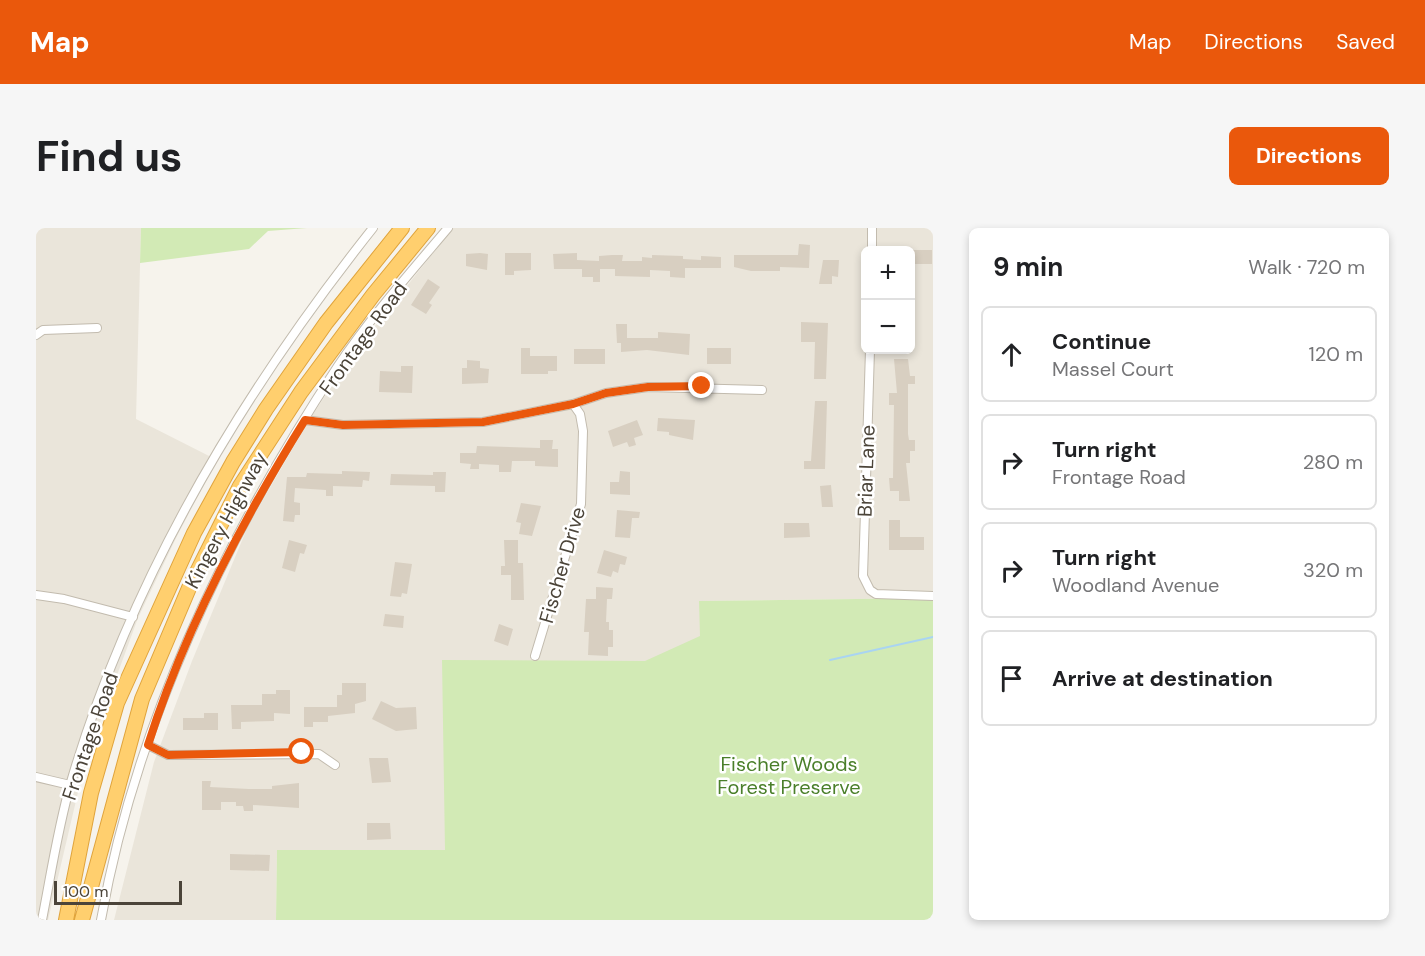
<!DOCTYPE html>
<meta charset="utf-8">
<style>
:root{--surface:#fff;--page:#f6f6f6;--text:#202124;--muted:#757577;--line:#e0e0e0;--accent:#ea580c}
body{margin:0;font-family:"DM Sans",sans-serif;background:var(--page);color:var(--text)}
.controls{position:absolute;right:18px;top:18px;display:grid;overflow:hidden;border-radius:9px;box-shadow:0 3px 9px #0003}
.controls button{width:54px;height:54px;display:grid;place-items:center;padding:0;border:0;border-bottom:2px solid var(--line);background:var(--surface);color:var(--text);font:30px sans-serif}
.scale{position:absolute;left:18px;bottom:15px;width:128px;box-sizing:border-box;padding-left:6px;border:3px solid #4b4439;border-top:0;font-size:16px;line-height:21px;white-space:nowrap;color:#4b4439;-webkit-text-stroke:4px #fff;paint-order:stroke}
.stop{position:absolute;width:18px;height:18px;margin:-14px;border:4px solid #ea580c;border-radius:50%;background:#fff}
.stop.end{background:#ea580c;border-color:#fff;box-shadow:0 2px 6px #0008}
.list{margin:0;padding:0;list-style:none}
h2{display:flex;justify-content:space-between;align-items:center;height:78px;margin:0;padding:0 24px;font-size:26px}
h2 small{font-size:20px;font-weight:400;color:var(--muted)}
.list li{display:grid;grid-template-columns:39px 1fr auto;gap:18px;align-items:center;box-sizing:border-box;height:96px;margin:0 12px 12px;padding:0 12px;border:2px solid var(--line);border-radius:9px}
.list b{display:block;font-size:22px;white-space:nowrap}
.list p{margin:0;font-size:20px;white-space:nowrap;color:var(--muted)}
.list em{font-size:20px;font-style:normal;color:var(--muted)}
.icon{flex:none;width:33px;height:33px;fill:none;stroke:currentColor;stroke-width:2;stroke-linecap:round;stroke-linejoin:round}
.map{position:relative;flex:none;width:897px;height:692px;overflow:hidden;border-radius:9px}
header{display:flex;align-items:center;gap:36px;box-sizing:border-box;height:84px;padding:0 30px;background:var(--accent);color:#fff}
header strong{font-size:28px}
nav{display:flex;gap:33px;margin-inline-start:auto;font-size:21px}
.intro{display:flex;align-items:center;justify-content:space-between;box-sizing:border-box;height:144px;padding:0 36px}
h1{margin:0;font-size:42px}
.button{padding:15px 27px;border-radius:9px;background:var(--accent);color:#fff;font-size:21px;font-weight:700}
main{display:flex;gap:36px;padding:0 36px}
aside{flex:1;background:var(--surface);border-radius:9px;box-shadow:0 3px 9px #0003}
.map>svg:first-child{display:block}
.residential{fill:#eae5da;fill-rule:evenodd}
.green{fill:#d2eab5}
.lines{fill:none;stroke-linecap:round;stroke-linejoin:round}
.stream{stroke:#a9d4f2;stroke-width:2}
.building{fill:#d8cfc1}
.street-casing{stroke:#c2bbae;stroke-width:10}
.highway-casing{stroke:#e0a43c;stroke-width:16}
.street{stroke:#fff;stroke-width:8}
.highway{stroke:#ffcf6e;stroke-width:14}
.route{stroke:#ea580c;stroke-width:8}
.labels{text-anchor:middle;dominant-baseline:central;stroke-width:5;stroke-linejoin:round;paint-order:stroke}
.street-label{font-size:20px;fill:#4b4439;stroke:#fff}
.park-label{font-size:20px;fill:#4a7f2a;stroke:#fff}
</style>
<header>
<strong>Map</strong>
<nav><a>Map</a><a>Directions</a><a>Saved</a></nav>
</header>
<div class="intro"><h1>Find us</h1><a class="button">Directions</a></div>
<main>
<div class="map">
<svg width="897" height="692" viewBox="0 0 897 692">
<rect width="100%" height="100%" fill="#f6f3ec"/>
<!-- residential -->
<path class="residential" d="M0,0H105L100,191L181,232L140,310L102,390L66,488L43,560L12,692H0Z
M417,0H897V370L664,373V433L409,622H241L240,692H78L118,534L156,433L212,298L270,197L316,127ZM830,22H874V122H830Z"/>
<!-- green -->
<path class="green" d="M105,0H271L232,3L213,21L104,35Z
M897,370V692H240L241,622H409L406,432L609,433L664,408L663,373Z"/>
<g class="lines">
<!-- stream -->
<path class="stream" d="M794,432L897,409"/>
</g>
<!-- building -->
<path class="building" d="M763,16L774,17L773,40L744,39V43H715L698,39V27H762Z
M874,22H896V36H874Z
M444,25L452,26L451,42L430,38V26Z
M469,25H495V42L478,43V47H469Z
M541,25V32L563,33V28L576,27H587L586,33H606V29L616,30V27L647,28V31L665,32V28L685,29V40H649V50L634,49V43L614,42V49L579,48V41H564V54H557V49H546V41H518L517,26Z
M787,32H803L802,49L796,48V56H783Z
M392,51L404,59L393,75L396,77L390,86L375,77Z
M765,94L792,95L790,151H778L779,114H765Z
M580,96H591V110H622V104L654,106L653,127L611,122L585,124V115H581Z
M485,120H494V128H521V143H512V146H485Z
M671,120H695V136H671Z
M538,121H569V136H538Z
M858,131H872L874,148H879V156H872V206L873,212H879V223H874V235H870L874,273H863V263H854L853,250H857L858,177H853V165H861Z
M431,132L444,133V140L453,141L452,155L426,156V140H431Z
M365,138H377L376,165L343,164L344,143L365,144Z
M779,173H791L789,241H768V233H775Z
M622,190L659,192L657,212L633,207V204L621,203Z
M601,192L607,207L598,210L600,217L593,219L591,214L577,219L572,203Z
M504,212H517L516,221H522V239L499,238V233H476L475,244H463V237L443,236V241H434L435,236L424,235V225H440L441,218L504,220Z
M306,243L334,244L333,253L327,252L326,259L297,258V268H290V262L259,260L258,274L264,275V287H259L258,294L247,293L251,249H270L271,245L306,246Z
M584,243L594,244V267L574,266V254H583Z
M397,244H410L409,264H399V258L354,257L355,246L397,247Z
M795,257L797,279H786L784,258Z
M485,275L505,278L496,308L483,306L485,295L480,294Z
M581,282L604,284L603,290H596L594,310L579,309Z
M853,292H864V309H888V322H853Z
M748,295H773L774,309L748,310Z
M253,312L271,317L268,326L264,325L259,344L246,340Z
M468,312H482V335H487L488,372H475V347H465V338H469Z
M568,322L591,329L589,337L584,336L582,345L577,343L575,349L561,345Z
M359,334L376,336L371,366L366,365L365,369L354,368Z
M560,359L577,360L576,371H571L570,394H573V402H577V419H572V428L552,427L553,404H548L550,371H560Z
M349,386L368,388L367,400L347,398Z
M463,396L477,401L472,418L458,413Z
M306,455H330V473L319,476V485L292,488V494H277V499H268V479H301V467H306Z
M240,462H254V486L238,485V493L205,494V501H196L195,477H226V466H240Z
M345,473L360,480L380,479L381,501L360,503L336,491Z
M168,485H182V502H147V490H168Z
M333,530H352L355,554L336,555Z
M166,553H175L174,559L213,561H236V558L263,555V580L217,577V583H208L207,578H200V574H185V582H166Z
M331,595H354L355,611L331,612Z
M194,626L234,627L233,643L194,642Z"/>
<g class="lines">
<!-- street casing -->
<g class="street-casing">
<path id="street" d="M836,22V0
M0,107L7,102L61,100
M834,122L827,348L834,362L840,366L897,368
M269,192L307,197L447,194L537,176L570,165L612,159L726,162
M0,367L28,371L97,389
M499,428L545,276L547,203L544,186L537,176
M112,517L132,527L283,526L299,537
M0,549L34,557
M6,692C15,646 22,599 35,554C95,350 205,166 337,0
M65,692C100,494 192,305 302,138C335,89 374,45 412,0"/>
</g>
<!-- highway casing -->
<g class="highway-casing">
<path id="highway" d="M30,692L55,565L81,475L158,305L197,234L230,181L290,95L366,0
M46,692L106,471L153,360L204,258L265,164L337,67L392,0"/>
</g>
<!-- street -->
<use href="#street" class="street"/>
<!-- highway -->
<use href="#highway" class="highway"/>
</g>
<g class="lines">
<!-- route -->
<path class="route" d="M266,524L132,527L112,517C148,403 206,293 269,192L307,197L447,194L537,176L570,165L612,159L666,158"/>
</g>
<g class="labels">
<!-- street labels -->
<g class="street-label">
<text transform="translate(327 110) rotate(-54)">Frontage Road</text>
<text transform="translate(830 243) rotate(-88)">Briar Lane</text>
<text transform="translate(190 292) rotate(-62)">Kingery Highway</text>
<text transform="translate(526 337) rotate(-74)">Fischer Drive</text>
<text transform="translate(54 508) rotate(-71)">Frontage Road</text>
</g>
<!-- park labels -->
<g class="park-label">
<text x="753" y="536">Fischer Woods<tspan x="753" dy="23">Forest Preserve</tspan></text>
</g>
</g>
</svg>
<div class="controls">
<button>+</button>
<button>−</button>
</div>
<div class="scale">100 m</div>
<div class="stop" style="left:266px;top:524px"></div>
<div class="stop end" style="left:666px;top:158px"></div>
</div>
<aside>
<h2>9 min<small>Walk · 720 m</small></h2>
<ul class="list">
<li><svg class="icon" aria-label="ahead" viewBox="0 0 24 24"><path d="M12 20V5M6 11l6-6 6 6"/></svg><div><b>Continue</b><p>Massel Court</p></div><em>120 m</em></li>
<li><svg class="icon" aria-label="right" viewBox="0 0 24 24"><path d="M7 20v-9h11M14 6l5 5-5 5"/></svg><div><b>Turn right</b><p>Frontage Road</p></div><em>280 m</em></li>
<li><svg class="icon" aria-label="right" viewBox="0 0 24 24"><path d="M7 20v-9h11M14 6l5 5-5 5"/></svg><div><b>Turn right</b><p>Woodland Avenue</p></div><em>320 m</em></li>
<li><svg class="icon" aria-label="arrive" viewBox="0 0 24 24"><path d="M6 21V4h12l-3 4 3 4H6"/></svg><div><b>Arrive at destination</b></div></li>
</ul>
</aside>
</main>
